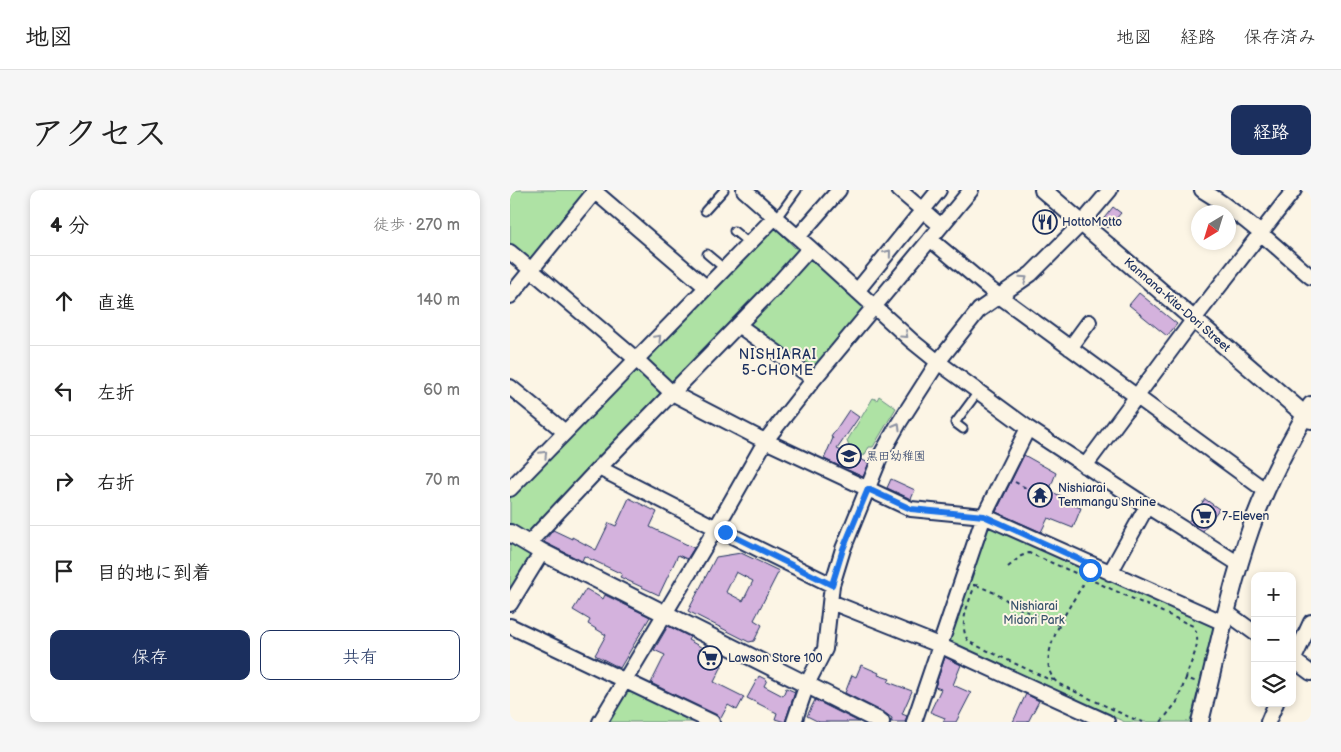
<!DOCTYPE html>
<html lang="ja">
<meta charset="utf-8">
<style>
:root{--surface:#fff;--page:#f6f6f6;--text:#222;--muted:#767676;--line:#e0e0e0;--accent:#1b2f5e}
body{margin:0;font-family:"Balsamiq Sans","Klee One",sans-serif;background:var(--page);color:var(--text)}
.controls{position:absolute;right:15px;bottom:15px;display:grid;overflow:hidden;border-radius:10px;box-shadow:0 2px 8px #0003}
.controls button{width:45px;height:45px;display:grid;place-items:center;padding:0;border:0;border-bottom:1px solid var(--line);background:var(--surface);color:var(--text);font:25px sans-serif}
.compass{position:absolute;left:681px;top:15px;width:45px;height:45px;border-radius:50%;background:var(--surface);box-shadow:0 2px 8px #0003;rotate:218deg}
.stop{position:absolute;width:15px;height:15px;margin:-11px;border:4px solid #1a73e8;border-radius:50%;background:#fff}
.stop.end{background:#1a73e8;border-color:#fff;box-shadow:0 1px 5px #0008}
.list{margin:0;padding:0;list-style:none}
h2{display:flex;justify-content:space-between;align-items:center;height:65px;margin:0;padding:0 20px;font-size:21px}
h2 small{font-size:16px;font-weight:400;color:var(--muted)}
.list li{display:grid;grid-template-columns:32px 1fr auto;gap:15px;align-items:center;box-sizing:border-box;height:90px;padding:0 20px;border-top:1px solid var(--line)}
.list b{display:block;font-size:19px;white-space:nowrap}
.list em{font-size:16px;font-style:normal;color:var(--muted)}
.actions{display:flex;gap:10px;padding:15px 20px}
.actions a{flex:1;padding:11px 0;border:1px solid var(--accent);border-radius:10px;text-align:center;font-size:18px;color:var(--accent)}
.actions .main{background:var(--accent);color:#fff}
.icon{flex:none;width:28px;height:28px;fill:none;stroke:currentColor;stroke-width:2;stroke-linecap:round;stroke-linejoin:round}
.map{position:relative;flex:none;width:801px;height:532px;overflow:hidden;border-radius:10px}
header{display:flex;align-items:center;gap:30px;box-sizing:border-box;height:70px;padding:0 25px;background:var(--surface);border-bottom:1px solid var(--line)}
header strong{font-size:24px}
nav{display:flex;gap:28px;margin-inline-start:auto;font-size:18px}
.intro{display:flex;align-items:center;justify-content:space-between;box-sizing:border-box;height:120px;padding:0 30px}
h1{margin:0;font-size:35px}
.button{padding:12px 22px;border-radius:10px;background:var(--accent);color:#fff;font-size:18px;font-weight:700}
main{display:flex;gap:30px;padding:0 30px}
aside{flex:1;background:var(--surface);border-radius:10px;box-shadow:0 2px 8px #0003}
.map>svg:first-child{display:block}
.green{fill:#aee2a4;stroke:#648881}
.building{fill:#d4b2dd;stroke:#1b2f5e;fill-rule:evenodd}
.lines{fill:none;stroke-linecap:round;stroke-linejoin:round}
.service-casing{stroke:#1b2f5e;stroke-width:11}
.minor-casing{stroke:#1b2f5e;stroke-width:18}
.tertiary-casing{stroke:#1b2f5e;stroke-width:20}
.path{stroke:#1b2f5e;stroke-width:2;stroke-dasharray:4 4;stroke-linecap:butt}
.service{stroke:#fcf5e5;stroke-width:7}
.minor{stroke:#fcf5e5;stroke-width:14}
.tertiary{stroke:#fcf5e5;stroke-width:16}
.oneway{stroke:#8c92a2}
.route{stroke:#1a73e8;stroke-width:6}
.labels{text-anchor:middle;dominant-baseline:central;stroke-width:4;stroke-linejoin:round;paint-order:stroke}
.poi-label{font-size:12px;fill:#1b2f5e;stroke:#fcf5e5;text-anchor:start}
.street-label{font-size:12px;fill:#1b2f5e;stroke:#fcf5e5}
.park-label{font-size:12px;fill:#38536c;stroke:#fcf5e5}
.neighbourhood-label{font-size:14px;letter-spacing:1px;fill:#1b2f5e;stroke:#fcf5e5}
</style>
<header>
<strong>地図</strong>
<nav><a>地図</a><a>経路</a><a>保存済み</a></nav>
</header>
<div class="intro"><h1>アクセス</h1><a class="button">経路</a></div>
<main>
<aside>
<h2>4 分<small>徒歩 · 270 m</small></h2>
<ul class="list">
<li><svg class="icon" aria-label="ahead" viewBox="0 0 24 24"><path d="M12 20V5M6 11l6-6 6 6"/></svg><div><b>直進</b></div><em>140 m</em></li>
<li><svg class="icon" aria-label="left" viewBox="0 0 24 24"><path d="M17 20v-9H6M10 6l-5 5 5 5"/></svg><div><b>左折</b></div><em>60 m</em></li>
<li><svg class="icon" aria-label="right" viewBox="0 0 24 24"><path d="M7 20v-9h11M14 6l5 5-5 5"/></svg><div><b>右折</b></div><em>70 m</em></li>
<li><svg class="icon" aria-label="arrive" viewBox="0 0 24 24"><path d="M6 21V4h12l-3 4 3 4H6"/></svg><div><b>目的地に到着</b></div></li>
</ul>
<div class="actions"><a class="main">保存</a><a>共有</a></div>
</aside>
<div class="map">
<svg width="801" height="532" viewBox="0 0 801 532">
<rect width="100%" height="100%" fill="#fcf5e5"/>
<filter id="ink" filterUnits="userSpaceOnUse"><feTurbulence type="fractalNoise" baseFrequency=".02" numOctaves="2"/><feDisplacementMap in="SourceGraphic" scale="10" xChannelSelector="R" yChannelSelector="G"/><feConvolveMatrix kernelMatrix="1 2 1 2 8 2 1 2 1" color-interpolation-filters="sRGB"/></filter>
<g filter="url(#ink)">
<!-- green -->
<path class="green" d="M0,0H71L75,4L22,74L0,55Z
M263,36L285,58L291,61L164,195H158L134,169Z
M300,68L305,70L354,115V122L306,180L301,181L236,135Z
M123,181L130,182L155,206L19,348L0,337V304Z
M369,206L386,218L363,257H359L354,266L340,259L337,251L363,208L367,210Z
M478,333L708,435L683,532H615L433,452Z
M0,350L23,366L0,404Z
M116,501H121L188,532H97Z"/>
<!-- building -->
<path class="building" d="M603,17L611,23L598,38L591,32Z
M629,103L667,134L657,146L619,115Z
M339,220L349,227L327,259L359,273L353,287L314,269L323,248L321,247Z
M514,265L546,283L539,301L561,310L559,314L571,318L563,338L538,328L531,342L486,322Z
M381,289L405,300L401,309L377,298Z
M119,308L147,322L140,337L184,358L177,369L168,365L149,405L110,387L112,384L74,366L72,371L34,352L43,340L62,349V347L86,360L99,333L106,336Z
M695,309L709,319L693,341L678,332Z
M231,363L269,381L244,430L252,435L244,451L239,452L178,421L206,367ZM226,382L243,391L233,411L216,402Z
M76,399L93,409L95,405L140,427L110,478L85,465L96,445L78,434L80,430L63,420Z
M158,436L180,447L178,450L191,457L189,460L209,470L212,476L204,492L234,507L227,520L218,515L211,528L141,493L155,465L144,460Z
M435,467L451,475L443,495L461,503L446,532H433L435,528L420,522L431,499L425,497Z
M351,475L369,483L368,485L380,489L378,492L402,501L392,524L397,526L395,532H381L382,528L375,523L335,503L342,485L346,487Z
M249,486L257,490L254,496L273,506L276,498L285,502L275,532L265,529L267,523L237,508Z
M516,504L529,511L518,532H503Z
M305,510L349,532H309L297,526Z"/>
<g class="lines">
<!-- service casing -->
<g class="service-casing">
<path id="service" d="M195,21L214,0
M266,29L287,0
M224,41L240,54
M197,64L215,79
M453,239L445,233L468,202"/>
</g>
<!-- minor casing -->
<g class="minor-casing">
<path id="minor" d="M83,0L196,97
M234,0L300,58L402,151L428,172L518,238L637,316L729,374
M389,0L431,36
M692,0C732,24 766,57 801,87
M288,47L329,0
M420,49L481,100L756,301
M0,62L127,170L162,203L247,247L401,319L474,326L714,433
M347,101L429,0
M0,106L86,0
M228,135L304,189
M560,158L579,132
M0,197L55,242
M575,276L684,129L784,0
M89,278L220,345L322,395
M0,299L264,28
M18,354L89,278L266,96L300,58
M600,383L637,316
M321,412L429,455L597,532
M0,414L32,362
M716,422L745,443
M0,436L202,532
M782,469L801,483
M782,473L801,432
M90,532L206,338L256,250L304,189L461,0
M284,532L297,494L315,459L322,395L333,359L372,263L389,233L428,172L469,120L521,84L572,33L600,0
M404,532L474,326L518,238
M758,532L766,513"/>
</g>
<!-- tertiary casing -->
<g class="tertiary-casing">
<path id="tertiary" d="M533,0L801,230
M0,343L32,362L371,532
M690,532C706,467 719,401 741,338C756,295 778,254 801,215"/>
</g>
<!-- path -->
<path class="path" d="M505,292L523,302
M498,377L511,366L519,363L577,388C564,411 518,472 549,494L621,528L633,532
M577,388L683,436C694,452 680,471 676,488L687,492
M463,395H465C459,412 447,436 459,452L536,488L544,490
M466,395L485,403L511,419L549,435
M651,532L667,512L676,488"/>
<!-- service -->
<use href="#service" class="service"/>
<!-- minor -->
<use href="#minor" class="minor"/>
<!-- tertiary -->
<use href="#tertiary" class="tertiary"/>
</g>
<!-- one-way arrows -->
<defs><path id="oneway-chevron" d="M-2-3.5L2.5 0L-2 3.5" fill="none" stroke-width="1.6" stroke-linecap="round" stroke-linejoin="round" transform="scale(1.25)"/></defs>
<g class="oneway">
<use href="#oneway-chevron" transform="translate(378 63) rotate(-51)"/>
<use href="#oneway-chevron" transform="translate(514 89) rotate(-35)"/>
<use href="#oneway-chevron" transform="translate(395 145) rotate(42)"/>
<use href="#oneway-chevron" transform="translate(148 148) rotate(-46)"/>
<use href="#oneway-chevron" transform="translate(387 236) rotate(-60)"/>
<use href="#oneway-chevron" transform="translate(34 264) rotate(-46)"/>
</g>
</g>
<g class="lines" filter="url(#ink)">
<!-- route -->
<path class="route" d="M215,342L322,395L333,359L358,299L401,319L474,326L582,375L580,380"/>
</g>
<!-- icons -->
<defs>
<g id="restaurant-ring" transform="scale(1.25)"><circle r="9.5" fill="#fcf5e5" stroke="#1b2f5e" stroke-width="1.5"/><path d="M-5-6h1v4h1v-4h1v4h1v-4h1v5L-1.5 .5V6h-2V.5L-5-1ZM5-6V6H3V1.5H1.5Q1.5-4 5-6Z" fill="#1b2f5e"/></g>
<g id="school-ring" transform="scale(1.25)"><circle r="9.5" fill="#fcf5e5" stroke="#1b2f5e" stroke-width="1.5"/><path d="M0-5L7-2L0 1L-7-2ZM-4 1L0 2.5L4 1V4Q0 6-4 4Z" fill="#1b2f5e"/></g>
<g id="temple-ring" transform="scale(1.25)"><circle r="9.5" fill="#fcf5e5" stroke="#1b2f5e" stroke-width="1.5"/><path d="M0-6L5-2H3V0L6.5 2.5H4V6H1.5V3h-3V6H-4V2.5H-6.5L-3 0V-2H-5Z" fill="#1b2f5e"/></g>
<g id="supermarket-ring" transform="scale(1.25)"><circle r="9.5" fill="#fcf5e5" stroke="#1b2f5e" stroke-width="1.5"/><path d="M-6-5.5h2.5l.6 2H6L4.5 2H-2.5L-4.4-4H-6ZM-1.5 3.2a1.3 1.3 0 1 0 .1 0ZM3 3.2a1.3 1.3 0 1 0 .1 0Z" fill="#1b2f5e"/></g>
</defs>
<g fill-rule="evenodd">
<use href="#restaurant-ring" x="535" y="32"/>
<use href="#school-ring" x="339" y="266"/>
<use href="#temple-ring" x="530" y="305"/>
<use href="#supermarket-ring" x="694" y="326"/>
<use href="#supermarket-ring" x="200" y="468"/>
</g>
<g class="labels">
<!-- poi labels -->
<g class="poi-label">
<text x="552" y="32">HottoMotto</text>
<text x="356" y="266">黒田幼稚園</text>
<text x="548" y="298">Nishiarai<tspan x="548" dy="14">Temmangu Shrine</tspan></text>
<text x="712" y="326">7-Eleven</text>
<text x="218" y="468">Lawson Store 100</text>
</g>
<!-- street labels -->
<g class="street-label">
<text transform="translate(667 115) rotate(41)">Kannana-Kita-Dori Street</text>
</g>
<!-- park labels -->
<g class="park-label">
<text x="524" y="416">Nishiarai<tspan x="524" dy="14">Midori Park</tspan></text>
</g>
<!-- neighbourhood labels -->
<g class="neighbourhood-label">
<text x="268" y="164">NISHIARAI<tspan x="268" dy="16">5-CHOME</tspan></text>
</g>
</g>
</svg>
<div class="controls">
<button>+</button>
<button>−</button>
<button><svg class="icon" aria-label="layers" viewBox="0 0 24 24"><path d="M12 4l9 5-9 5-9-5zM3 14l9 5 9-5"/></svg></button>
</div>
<svg class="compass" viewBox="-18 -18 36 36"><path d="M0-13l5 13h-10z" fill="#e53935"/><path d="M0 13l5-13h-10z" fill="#767676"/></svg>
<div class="stop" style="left:580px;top:380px"></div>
<div class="stop end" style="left:215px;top:342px"></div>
</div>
</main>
